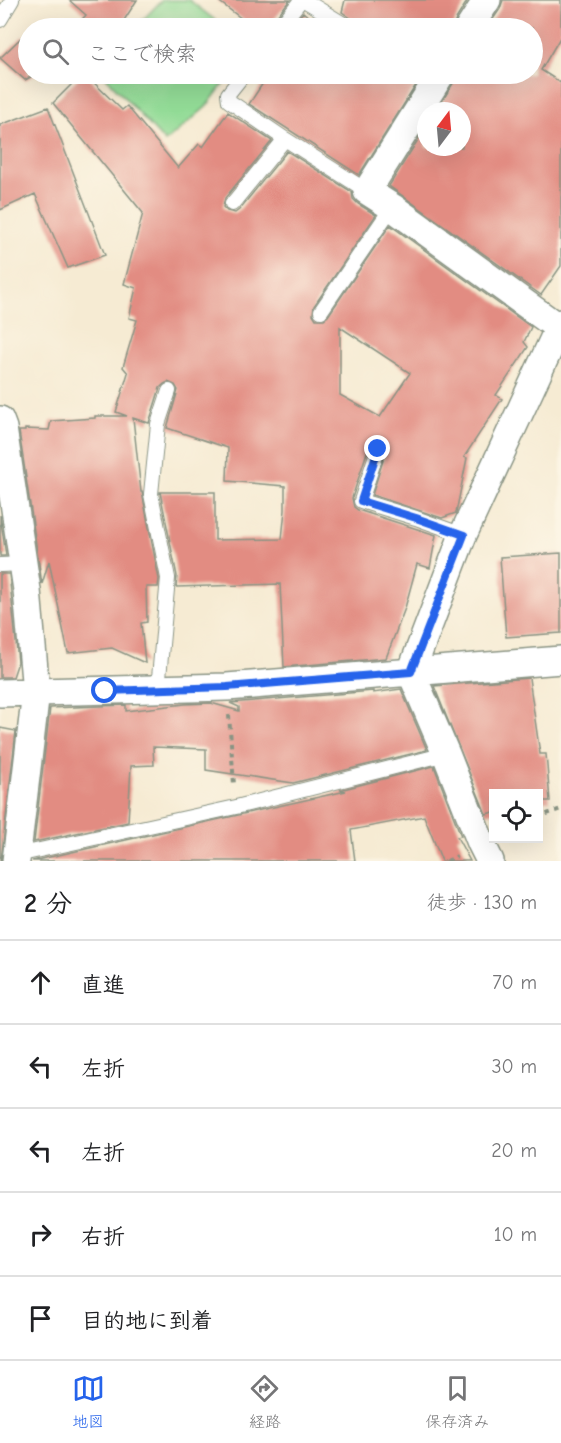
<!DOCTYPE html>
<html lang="ja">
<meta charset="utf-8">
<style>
:root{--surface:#fff;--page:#f2f2f2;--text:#202124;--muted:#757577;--line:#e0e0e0;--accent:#2563eb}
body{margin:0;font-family:"Comic Neue","Klee One",sans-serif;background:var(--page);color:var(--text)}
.controls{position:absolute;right:18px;bottom:18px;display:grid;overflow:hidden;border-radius:0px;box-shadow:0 6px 24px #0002}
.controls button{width:54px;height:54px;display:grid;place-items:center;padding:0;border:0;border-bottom:2px solid var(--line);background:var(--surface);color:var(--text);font:30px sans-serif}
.compass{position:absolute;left:417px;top:102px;width:54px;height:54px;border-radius:50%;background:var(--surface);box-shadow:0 6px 24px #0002;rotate:16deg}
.stop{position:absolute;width:18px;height:18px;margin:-14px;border:4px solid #2563eb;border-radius:50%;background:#fff}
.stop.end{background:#2563eb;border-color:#fff;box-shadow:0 2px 6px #0008}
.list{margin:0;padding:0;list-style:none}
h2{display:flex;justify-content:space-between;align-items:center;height:78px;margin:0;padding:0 24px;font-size:26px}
h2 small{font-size:20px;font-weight:400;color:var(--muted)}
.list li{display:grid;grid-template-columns:39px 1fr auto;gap:18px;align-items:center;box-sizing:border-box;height:84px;padding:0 24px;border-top:2px solid var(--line)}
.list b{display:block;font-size:22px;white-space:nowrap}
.list em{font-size:20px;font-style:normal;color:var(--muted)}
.icon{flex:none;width:33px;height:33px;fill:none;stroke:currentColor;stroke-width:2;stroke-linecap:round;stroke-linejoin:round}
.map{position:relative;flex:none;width:561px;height:861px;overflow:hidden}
.search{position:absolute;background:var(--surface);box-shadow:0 6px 24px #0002;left:18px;right:18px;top:18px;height:66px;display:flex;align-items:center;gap:15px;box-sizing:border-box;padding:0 21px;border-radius:33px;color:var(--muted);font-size:22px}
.sheet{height:498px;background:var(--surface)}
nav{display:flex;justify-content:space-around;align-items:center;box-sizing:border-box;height:84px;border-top:2px solid var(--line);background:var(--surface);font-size:16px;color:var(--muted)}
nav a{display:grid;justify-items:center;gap:3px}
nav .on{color:var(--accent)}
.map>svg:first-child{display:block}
.green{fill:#92db96;stroke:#588c65;stroke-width:1.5}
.building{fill:#e28c82;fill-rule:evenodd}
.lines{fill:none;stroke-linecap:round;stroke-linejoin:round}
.lane-casing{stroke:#8a9484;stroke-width:16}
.street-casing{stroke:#8a9484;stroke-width:30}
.path{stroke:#8a9484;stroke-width:4;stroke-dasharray:4.5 4.5;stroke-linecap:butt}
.lane{stroke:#fff;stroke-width:14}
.street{stroke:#fff;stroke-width:27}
.route{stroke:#2563eb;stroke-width:8}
</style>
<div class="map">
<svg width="561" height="861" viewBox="0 0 561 861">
<rect width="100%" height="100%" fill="#fcf5e5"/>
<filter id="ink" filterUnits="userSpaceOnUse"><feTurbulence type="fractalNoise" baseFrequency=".0167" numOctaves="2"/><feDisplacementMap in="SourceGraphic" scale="12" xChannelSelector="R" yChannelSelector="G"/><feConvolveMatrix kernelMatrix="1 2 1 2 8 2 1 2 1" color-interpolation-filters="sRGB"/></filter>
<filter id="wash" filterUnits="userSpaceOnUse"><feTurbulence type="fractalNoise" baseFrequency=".008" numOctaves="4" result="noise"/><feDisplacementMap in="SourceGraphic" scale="24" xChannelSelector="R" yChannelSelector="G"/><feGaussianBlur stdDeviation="1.35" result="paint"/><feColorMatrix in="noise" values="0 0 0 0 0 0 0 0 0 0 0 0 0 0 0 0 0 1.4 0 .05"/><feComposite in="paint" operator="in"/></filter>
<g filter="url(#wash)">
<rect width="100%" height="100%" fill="#f6ebd3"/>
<!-- green -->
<path class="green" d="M162,0H189L225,28H135Z
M103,74H231L206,107L165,142Z"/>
<g id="blocks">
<!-- building -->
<path class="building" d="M69,0H137L121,25L75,27L86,15Z
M217,0H290L272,22L270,28H254Z
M345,0H468L456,19L453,28H359L358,24L355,21L342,12Z
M503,0H561V36L541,70L561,83V266L541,295L389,186L426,127V147H462V111H436L454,82L457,74H532V28H487L500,9Z
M303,12L315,22L320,20L334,28H290Z
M23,36L28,43V74H36L25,80L0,58Z
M82,74H85L122,110L127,106L178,168L199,144L203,147L228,112L272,141L225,198L223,207L227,211L235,213L239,210L287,151L352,192L353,199L358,204L376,215L314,306L313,314L316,319H324L328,316L390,225L531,327L524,342L528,347L496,395L502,399L464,457L467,458L456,513L442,518L372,495L387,448L384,443L380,440L372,442L369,446L352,498L354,507L358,510L436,535L430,568L417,564L405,608L386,658L284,667L280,584L176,587L177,576L160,492H215V540L282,539L285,510V486L227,481L228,448L167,428L178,390L175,385L168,382L164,384L160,388L149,423L133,418L141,492H142L159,579L158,587H146L147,622L141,623L145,663L112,648L68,653L49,561L42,584L19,431H25V429L49,430L51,421L95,418V416H127L116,412L128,373L123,367L137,320L129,318L136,288L124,284L143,213L53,103ZM340,327L410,373L380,417L340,395Z
M269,74H423L359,175L249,104Z
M48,107L105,255L68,268L35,194L0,210V125Z
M0,515L6,556H0Z
M561,553V633L506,637L500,557Z
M0,574H9L11,592L18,662L13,677H0Z
M529,678L540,754H546L550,801H538V794H494V812L486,814L434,686Z
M401,689L427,750L293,783L206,770V749L153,747L154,765L131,766L128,822L34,842L50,708L126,705V711L185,704L211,703L239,711V707L230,703L373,691V693Z
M0,728L16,731L1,861H0Z
M434,766L461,836L457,837L470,861H442L424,816L351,830L355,861H32L346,791L340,790Z"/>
</g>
</g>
<g filter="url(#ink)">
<use href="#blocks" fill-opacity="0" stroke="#8a9484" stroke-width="1.5"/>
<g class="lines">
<!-- lane casing -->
<g class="lane-casing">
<path id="lane" d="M304,0L350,28
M0,20L12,0
M279,28L301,0
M244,74L228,94L229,101L285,139
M232,204L285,139L367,191
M321,311L392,207
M378,449L361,501L416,518L463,535
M0,565L24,564
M158,689L168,578L151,494L158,424L169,391
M17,855L236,807L446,754"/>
</g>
<!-- street casing -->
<g class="street-casing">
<path id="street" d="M469,28L487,0
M441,74L367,191L392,207L559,328
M0,420L3,428L27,590L36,692L16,861
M0,693L227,687L561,660
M490,861L481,843L446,754L411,672L463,535L561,323"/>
</g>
<!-- path -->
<path class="path" d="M229,715L234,785
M538,817L561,809
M447,861L457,856"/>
<!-- lane -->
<use href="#lane" class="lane"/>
<!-- street -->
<use href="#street" class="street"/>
</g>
</g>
<g class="lines" filter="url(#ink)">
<!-- route -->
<path class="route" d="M105,691L227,687L411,672L464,535L416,518L361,501L378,449"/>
</g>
</svg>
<div class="controls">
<button><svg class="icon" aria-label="locate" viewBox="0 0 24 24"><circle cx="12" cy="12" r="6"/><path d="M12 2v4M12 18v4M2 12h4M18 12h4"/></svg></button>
</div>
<svg class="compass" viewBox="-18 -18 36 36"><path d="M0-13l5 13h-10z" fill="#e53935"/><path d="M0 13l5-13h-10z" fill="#757577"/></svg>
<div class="stop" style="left:105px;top:691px"></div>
<div class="stop end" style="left:378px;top:449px"></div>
<div class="search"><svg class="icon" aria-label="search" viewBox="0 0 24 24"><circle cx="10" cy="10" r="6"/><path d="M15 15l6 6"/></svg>ここで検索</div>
</div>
<section class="sheet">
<h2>2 分<small>徒歩 · 130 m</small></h2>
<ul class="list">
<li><svg class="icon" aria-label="ahead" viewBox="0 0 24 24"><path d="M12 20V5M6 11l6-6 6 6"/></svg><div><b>直進</b></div><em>70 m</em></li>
<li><svg class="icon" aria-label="left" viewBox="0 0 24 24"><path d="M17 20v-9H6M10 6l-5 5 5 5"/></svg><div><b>左折</b></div><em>30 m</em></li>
<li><svg class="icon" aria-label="left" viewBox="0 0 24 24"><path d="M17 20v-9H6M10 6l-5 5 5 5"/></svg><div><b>左折</b></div><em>20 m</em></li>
<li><svg class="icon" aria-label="right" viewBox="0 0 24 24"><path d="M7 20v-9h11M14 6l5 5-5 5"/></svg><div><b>右折</b></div><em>10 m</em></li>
<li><svg class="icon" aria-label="arrive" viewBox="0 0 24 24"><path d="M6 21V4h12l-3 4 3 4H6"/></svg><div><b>目的地に到着</b></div></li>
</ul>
</section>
<nav>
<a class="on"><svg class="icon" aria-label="map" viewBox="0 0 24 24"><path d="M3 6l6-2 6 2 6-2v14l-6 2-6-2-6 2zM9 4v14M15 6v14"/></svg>地図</a>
<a><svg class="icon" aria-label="directions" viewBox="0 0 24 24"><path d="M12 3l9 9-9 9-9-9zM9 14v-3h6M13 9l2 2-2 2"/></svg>経路</a>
<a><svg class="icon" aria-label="saved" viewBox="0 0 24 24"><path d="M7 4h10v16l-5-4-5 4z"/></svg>保存済み</a>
</nav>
